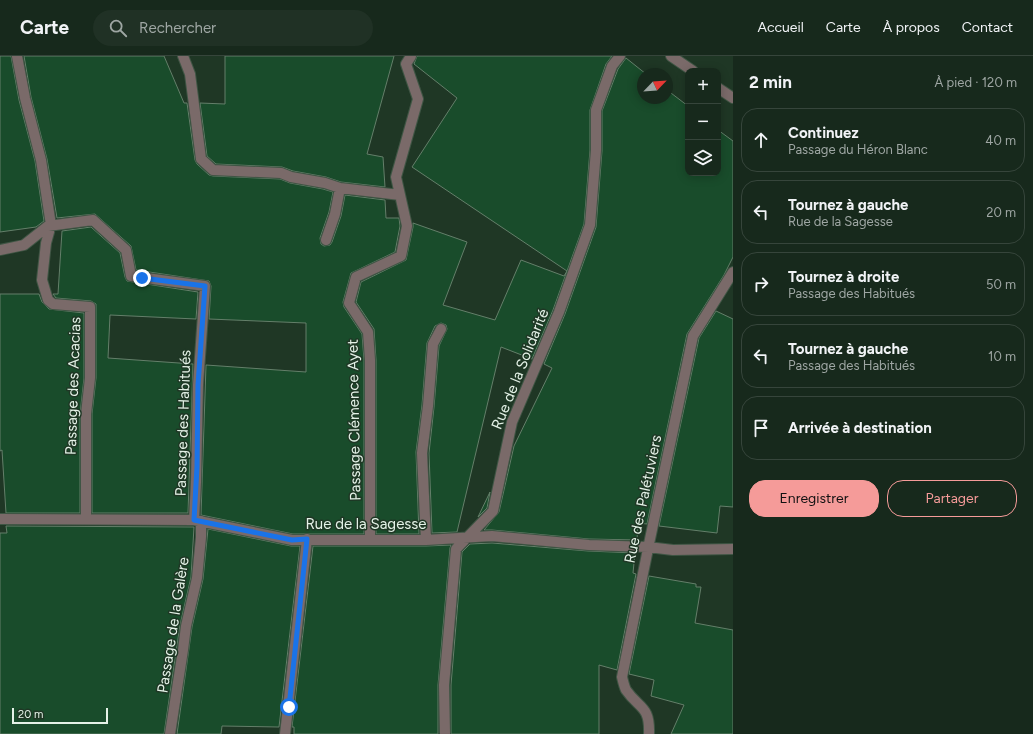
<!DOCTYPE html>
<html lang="fr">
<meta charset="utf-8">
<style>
:root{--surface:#17291c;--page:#203125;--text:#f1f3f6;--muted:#9ea6a3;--line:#36453b;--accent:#f59b99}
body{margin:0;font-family:Figtree,sans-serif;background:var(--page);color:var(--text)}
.controls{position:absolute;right:12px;top:12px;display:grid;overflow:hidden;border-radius:8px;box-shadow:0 2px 10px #0003}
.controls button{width:36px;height:36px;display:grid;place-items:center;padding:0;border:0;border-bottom:1px solid var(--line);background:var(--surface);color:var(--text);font:20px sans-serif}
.compass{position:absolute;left:637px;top:12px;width:36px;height:36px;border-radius:50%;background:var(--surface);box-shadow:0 2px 10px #0003;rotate:65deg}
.scale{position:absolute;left:12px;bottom:10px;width:96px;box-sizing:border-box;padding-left:4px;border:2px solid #e4f2e7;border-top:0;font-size:11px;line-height:14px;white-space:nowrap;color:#e4f2e7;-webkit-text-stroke:3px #1f3725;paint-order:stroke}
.stop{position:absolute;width:12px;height:12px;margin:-9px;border:3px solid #1a73e8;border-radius:50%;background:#fff}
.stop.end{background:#1a73e8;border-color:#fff;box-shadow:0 1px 4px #0008}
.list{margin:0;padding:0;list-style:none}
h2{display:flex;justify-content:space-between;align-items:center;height:52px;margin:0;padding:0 16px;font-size:17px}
h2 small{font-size:13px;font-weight:400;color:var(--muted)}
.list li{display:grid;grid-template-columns:26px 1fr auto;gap:12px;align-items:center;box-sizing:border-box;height:64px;margin:0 8px 8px;padding:0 8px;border:1px solid var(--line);border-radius:16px}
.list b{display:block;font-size:15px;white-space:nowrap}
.list p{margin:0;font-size:13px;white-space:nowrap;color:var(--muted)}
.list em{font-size:13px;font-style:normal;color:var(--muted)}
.actions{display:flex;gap:8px;padding:12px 16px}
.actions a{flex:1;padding:9px 0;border:1px solid var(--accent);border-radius:16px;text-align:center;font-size:14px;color:var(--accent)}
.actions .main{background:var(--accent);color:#111}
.icon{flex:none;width:22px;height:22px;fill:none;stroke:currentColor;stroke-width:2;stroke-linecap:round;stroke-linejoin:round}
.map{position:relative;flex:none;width:733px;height:678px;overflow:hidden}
header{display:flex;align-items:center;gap:24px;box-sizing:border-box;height:56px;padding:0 20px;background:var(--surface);border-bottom:1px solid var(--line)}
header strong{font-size:19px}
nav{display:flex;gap:22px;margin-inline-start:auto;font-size:14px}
.search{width:280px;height:36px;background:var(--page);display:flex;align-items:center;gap:10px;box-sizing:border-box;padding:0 14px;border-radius:22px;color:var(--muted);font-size:15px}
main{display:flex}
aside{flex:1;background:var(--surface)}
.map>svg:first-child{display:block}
.building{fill:#194c2b;stroke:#647f6a}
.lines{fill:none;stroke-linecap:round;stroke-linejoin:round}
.street-casing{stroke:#3f5544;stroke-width:12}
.street{stroke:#7a6a69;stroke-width:10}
.route{stroke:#1a73e8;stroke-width:5}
.labels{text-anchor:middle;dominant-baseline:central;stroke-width:3;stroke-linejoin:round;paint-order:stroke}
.street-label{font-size:15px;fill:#e4f2e7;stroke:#1f3725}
</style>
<header>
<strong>Carte</strong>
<div class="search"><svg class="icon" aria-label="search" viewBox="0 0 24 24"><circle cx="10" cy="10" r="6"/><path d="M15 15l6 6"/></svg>Rechercher</div>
<nav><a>Accueil</a><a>Carte</a><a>À propos</a><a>Contact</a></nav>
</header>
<main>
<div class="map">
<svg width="733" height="678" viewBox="0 0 733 678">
<rect width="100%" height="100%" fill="#1f3725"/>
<!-- building -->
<path class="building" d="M0,0H11L19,44L35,105L44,165L36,171L0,176Z
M24,0H164L184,47H187L195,104L197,108L209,119L213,120L280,123L290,127L323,133L333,136L329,156L320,182L321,188L324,190L330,189L332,186L341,160L345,139L385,144L386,162H399L400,170L395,196L351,217L343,246L344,251L362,278L364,304V478H293L201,459L206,309L306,316V267L209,263L211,230L209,225L136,214L131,190L95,158L57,162L47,103L31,41Z
M225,0H394L367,98L383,101L385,131L341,126L326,121L293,115L282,111L216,108L207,100L200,47L225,48Z
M417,0H612L606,8L590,54V94L584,168L553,254L532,303L501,291L457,476L432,477L429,397L434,351L439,290L447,273L446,269L441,267L435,270L427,287L422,349L416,396L419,478H376V304L374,273L356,246L361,226L406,204L413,171V167L467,186L443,249L495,264L521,204L564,220L567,215L412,111L457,42L414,8Z
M626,2L646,18H643V42H667V34L688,50V117H718V74L733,85V201L724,219L687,278L647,468L638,467L637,484L589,483L492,474H484L499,456L514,390L552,312L544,308L565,258L596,171L602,95V55L618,13Z
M91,171L120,197L125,221L127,225L198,236L196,263L110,259L108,302L193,308L188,457H92V358L96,322V248L91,245L56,242L53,238H58L62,175Z
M0,238H39L42,246L49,253L84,257V322L80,358V457H6L2,394L0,395Z
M716,255L733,263V451L720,450L717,477L659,470L699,282Z
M490,436L487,452L478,461Z
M6,470L194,471L191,521L180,569L164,678H0V477H7Z
M208,473L291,490H300L279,671L222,670L221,678H177L192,571L203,523Z
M492,487L588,495L635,497L633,517L636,518L617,614L599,609V678H451V629L462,496L470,488Z
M451,489L450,492L438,629V678H294V671H292L313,490H426Z
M649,520L696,528V531H701L695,567L733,574V678H671L684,649L651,640L654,624L629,618Z"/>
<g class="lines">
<!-- street casing -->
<g class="street-casing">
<path id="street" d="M17,0L25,42L41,104L51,169L46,187L42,224L48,244L53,248L90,251V322L86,358V463
M183,0L190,18L201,103L213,114L281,117L291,121L325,127L340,132L400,139
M671,0L693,15
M718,32L733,42
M326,184L335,158L340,132
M0,194L24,189L48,170L93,164L126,194L131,220L205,230L198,329L196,426L194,464
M0,463L194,464L292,484H426L492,480L589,489L648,491L673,494L733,493
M370,484V304L368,276L349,247L356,221L401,200L407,170L396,121L418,43L406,8L411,0
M426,484L422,397L428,350L433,288L441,273
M170,678L183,594L186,570L197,522L201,481V465
M285,678L307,483
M445,678L444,629L456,493L493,455L512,366L559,256L590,169L596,94V54L612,10L620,0
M649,678C650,649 639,653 626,634C624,630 623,625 622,621L650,483L693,280L733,216"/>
</g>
<!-- street -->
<use href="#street" class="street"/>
</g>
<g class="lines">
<!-- route -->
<path class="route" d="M142,222L205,230L198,329L197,411L194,464L292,484L307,483L289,651"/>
</g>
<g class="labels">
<!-- street labels -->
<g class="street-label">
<text transform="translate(520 313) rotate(-68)">Rue de la Solidarité</text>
<text transform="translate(73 330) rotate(-88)">Passage des Acacias</text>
<text transform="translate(354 364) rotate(-91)">Passage Clémence Ayet</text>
<text transform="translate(183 367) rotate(-88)">Passage des Habitués</text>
<text transform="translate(643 443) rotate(-78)">Rue des Palétuviers</text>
<text x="366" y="468">Rue de la Sagesse</text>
<text transform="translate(173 569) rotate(-81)">Passage de la Galère</text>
</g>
</g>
</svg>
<div class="controls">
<button>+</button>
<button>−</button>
<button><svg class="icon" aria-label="layers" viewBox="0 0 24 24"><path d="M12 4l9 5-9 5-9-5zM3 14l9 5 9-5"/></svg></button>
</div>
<svg class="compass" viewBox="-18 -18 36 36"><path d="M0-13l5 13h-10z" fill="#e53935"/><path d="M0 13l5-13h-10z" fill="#9ea6a3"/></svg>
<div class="scale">20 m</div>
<div class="stop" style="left:289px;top:651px"></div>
<div class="stop end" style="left:142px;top:222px"></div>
</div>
<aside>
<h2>2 min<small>À pied · 120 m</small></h2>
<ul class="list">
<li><svg class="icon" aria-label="ahead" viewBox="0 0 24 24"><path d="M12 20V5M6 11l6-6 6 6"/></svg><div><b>Continuez</b><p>Passage du Héron Blanc</p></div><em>40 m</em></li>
<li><svg class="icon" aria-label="left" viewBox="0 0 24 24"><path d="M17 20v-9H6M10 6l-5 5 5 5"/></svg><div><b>Tournez à gauche</b><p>Rue de la Sagesse</p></div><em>20 m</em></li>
<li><svg class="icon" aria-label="right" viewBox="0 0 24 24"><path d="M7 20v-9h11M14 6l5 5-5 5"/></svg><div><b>Tournez à droite</b><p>Passage des Habitués</p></div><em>50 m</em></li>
<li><svg class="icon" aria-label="left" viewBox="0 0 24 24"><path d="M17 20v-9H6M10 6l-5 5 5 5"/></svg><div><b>Tournez à gauche</b><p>Passage des Habitués</p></div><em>10 m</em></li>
<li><svg class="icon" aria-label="arrive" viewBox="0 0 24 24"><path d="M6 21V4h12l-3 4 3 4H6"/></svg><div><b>Arrivée à destination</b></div></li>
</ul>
<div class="actions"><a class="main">Enregistrer</a><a>Partager</a></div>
</aside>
</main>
